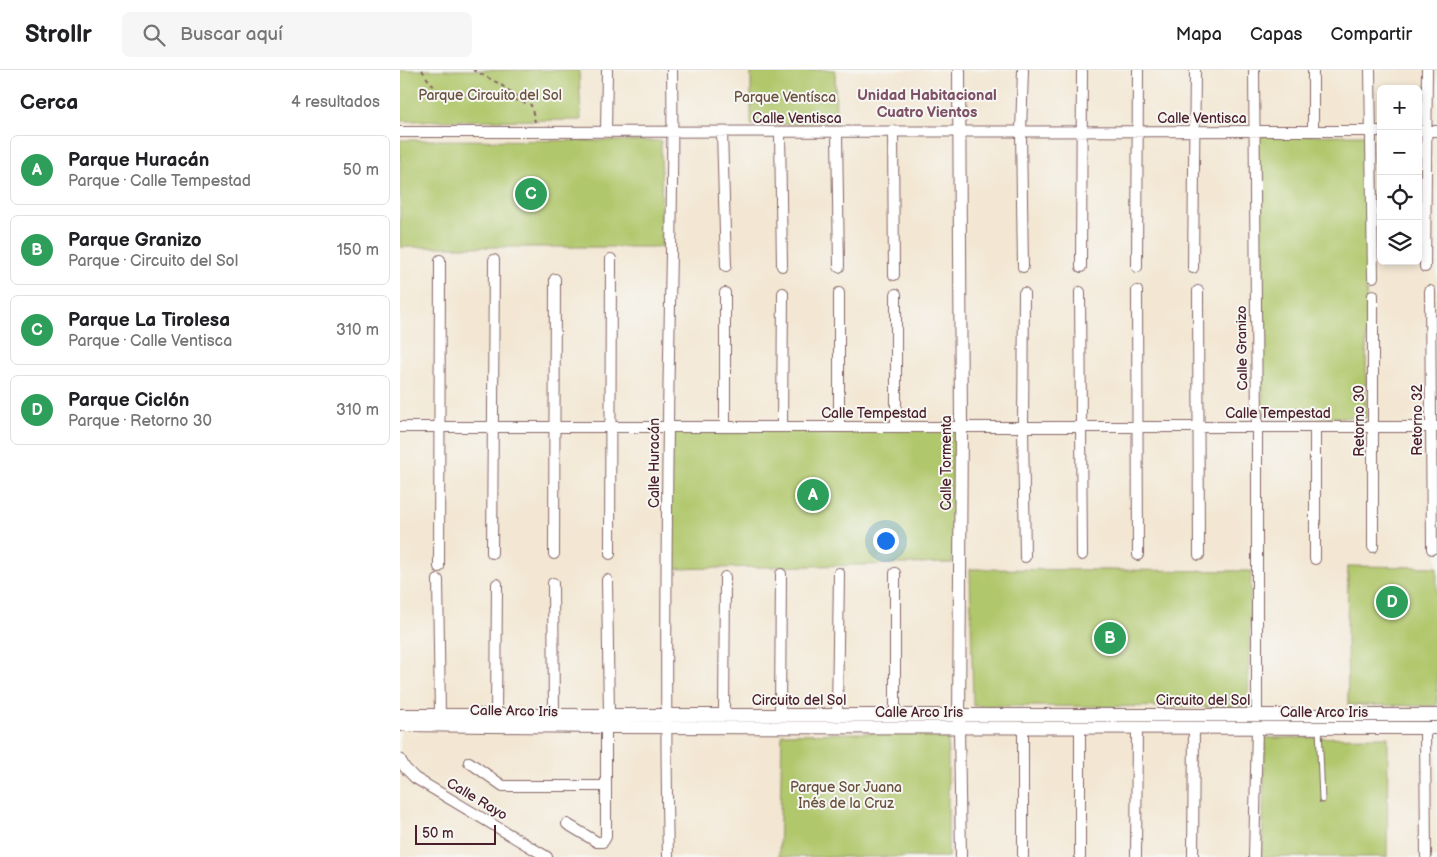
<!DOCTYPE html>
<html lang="es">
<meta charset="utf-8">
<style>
:root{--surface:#fff;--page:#f6f6f6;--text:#202124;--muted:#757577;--line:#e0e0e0;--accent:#c8321e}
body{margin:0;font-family:"Balsamiq Sans",sans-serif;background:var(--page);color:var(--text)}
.controls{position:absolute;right:15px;top:15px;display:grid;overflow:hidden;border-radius:8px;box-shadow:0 2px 8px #0003}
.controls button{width:45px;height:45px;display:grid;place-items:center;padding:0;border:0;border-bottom:1px solid var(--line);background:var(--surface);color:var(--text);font:25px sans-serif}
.scale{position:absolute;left:15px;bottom:12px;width:81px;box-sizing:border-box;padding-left:5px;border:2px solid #4a1f2b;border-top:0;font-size:14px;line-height:18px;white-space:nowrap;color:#4a1f2b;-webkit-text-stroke:4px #f6f6f2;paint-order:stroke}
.you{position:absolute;left:485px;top:470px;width:18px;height:18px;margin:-12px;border:4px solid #fff;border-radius:50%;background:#1a73e8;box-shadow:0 0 0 8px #1a73e833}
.badge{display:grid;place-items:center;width:32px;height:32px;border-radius:50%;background:var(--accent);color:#fff;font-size:16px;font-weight:700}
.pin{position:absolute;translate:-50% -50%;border:2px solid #fff;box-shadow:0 1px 5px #0006}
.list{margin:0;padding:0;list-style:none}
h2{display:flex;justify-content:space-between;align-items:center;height:65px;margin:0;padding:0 20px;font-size:21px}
h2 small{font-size:16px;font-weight:400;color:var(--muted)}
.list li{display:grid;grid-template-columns:32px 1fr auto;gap:15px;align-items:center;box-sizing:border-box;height:70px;margin:0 10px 10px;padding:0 10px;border:1px solid var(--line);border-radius:8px}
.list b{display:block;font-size:19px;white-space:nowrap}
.list p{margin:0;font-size:16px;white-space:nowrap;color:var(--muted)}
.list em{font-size:16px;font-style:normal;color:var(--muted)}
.icon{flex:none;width:28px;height:28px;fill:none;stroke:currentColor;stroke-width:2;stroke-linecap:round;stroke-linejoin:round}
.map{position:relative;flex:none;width:1037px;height:787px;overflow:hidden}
header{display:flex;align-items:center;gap:30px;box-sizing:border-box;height:70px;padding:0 25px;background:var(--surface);border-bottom:1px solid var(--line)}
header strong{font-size:24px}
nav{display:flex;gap:28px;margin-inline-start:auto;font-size:18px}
.search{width:350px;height:45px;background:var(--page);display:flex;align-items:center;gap:12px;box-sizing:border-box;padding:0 18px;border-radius:8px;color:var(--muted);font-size:19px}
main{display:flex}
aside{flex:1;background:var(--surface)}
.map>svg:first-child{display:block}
.green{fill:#b1c76c;stroke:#7e734c}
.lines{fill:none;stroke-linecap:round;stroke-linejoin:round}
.service-casing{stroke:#856566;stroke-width:7}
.minor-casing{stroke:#856566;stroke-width:12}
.tertiary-casing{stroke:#856566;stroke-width:14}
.path{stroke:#856566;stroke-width:2;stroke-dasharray:4 4;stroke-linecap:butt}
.service{stroke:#fff;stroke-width:5}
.minor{stroke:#fff;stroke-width:10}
.tertiary{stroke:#fff;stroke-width:12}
.labels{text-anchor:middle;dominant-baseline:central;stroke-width:4;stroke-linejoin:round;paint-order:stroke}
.park-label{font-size:14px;fill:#69513e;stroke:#f6f6f2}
.street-label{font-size:14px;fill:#4a1f2b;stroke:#f6f6f2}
.neighbourhood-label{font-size:15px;font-weight:bold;fill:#7f5167;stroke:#f6f6f2}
</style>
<header>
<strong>Strollr</strong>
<div class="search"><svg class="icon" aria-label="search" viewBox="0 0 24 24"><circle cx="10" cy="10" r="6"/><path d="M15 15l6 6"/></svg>Buscar aquí</div>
<nav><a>Mapa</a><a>Capas</a><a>Compartir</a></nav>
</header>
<main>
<aside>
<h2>Cerca<small>4 resultados</small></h2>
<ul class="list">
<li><span class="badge" style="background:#2e9e5b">A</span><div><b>Parque Huracán</b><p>Parque · Calle Tempestad</p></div><em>50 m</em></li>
<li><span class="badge" style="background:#2e9e5b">B</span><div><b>Parque Granizo</b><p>Parque · Circuito del Sol</p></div><em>150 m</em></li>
<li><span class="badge" style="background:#2e9e5b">C</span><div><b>Parque La Tirolesa</b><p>Parque · Calle Ventisca</p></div><em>310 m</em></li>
<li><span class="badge" style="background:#2e9e5b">D</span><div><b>Parque Ciclón</b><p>Parque · Retorno 30</p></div><em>310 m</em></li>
</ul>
</aside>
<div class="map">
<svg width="1037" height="787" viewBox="0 0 1037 787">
<rect width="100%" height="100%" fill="#f6f6f2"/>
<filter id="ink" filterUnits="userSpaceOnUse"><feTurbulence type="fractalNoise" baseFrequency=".02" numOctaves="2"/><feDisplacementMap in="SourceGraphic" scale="10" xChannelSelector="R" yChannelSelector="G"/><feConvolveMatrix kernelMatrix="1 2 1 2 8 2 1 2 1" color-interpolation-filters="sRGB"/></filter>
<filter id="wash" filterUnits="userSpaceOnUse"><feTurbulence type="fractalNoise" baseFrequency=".0096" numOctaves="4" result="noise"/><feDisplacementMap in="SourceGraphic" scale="20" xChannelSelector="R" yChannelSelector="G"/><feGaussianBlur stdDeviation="1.12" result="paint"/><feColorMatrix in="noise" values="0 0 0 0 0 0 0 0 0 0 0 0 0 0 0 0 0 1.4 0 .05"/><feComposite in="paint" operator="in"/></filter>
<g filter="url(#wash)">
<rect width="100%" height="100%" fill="#f3e7d3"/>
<!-- green -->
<path class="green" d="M0,0H179L181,50L0,51Z
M351,0H435L436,53L351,55Z
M967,65L966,348L863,345L858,66Z
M0,70L261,71L262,177H0Z
M268,357H561L552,493L270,499Z
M948,496L1037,497V636L948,635L947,566Z
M570,499L851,501L848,637L573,636Z
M548,662V787H379L382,664Z
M988,667L987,787H862L865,668Z"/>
</g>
<g filter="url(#ink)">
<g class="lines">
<!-- service casing -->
<g class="service-casing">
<path id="service" d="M919,657L922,730"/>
</g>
<!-- minor casing -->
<g class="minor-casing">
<path id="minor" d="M623,0L621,62L623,197
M854,0L857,358V645
M970,0L973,207
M493,61L494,205
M913,61V0
M1018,61H1037
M0,62L981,61
M206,62L207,0
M322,62L326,196
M380,62L382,196
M437,62L439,197
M681,197L682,0
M737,197L738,0
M1025,197L1027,0
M793,198L795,0
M737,221L738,485
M798,221L799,485
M1030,221L1032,479
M680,222L682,485
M439,223V357
M624,223L623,357L625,487
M973,225V477
M0,357H1037
M325,357V223
M382,357L383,223
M496,357V224
M92,483L94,190
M154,484L155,209
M210,484L211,189
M915,489V357
M39,497L40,190
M495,503V645
M38,510L40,645
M207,510L209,645
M153,513L154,645
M96,645L97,514
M324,645L325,507
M380,645L381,504
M437,645L439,503
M559,657L561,787
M1025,657L1026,787
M680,658V787
M0,689L5,698L15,708L147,787
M69,692L103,716H206
M167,754L197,772H203L206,767V657
M268,787C265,643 266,500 268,356C269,237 274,119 272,0
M623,787V657
M736,787L737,658
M793,787L794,657
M854,787L857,657"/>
</g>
<!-- tertiary casing -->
<g class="tertiary-casing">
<path id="tertiary" d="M559,0L561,357L559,652
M0,645H1037
M0,655L206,657L1037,658"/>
</g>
<!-- path -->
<path class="path" d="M22,0C31,15 41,29 61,27C65,27 69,25 73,25C92,26 114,28 131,35L135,52
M73,0L98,13L127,33"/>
<!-- service -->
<use href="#service" class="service"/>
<!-- minor -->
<use href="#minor" class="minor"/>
<!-- tertiary -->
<use href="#tertiary" class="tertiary"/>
</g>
</g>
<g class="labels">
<!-- park labels -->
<g class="park-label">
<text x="90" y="25">Parque Circuito del Sol</text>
<text x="385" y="27">Parque Ventísca</text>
<text x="446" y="717">Parque Sor Juana<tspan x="446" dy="16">Inés de la Cruz</tspan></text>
</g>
<!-- street labels -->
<g class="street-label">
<text x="397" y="48">Calle Ventisca</text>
<text x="802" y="48">Calle Ventisca</text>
<text transform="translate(842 278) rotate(-91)">Calle Granizo</text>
<text x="474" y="343">Calle Tempestad</text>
<text x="878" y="343">Calle Tempestad</text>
<text transform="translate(1017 350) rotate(-90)">Retorno 32</text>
<text transform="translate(959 351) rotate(-90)">Retorno 30</text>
<text transform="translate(254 393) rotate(-90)">Calle Huracán</text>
<text transform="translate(546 393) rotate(-90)">Calle Tormenta</text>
<text x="399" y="630">Circuito del Sol</text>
<text x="803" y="630">Circuito del Sol</text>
<text transform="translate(114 641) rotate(1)">Calle Arco Iris</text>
<text x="519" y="642">Calle Arco Iris</text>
<text x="924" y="642">Calle Arco Iris</text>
<text transform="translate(77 729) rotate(31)">Calle Rayo</text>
</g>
<!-- neighbourhood labels -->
<g class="neighbourhood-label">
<text x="527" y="25">Unidad Habitacional<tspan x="527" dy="17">Cuatro Vientos</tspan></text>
</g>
</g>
</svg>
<div class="controls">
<button>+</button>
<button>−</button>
<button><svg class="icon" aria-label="locate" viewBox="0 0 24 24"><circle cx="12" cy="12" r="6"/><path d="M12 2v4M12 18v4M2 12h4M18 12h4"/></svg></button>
<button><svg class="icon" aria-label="layers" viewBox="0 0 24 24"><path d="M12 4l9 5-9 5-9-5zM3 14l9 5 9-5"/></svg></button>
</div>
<div class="scale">50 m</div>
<div class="you"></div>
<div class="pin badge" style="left:413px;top:425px;background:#2e9e5b">A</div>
<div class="pin badge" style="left:710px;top:568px;background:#2e9e5b">B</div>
<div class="pin badge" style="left:131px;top:124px;background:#2e9e5b">C</div>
<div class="pin badge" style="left:992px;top:532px;background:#2e9e5b">D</div>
</div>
</main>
